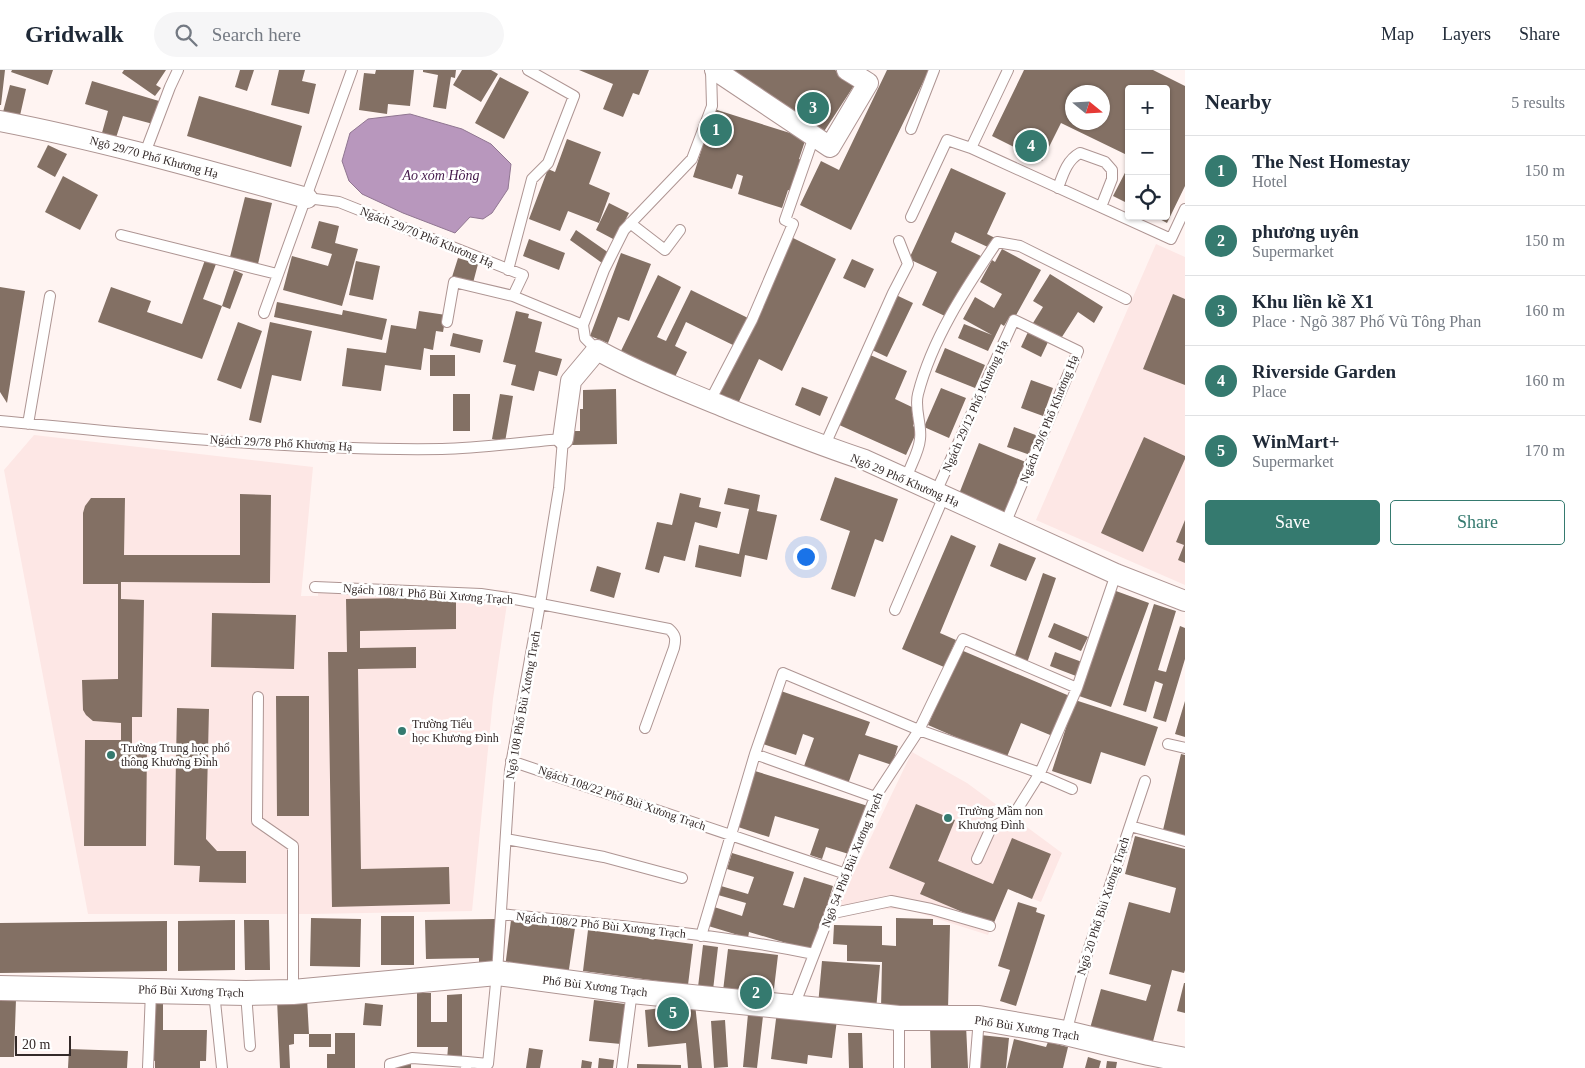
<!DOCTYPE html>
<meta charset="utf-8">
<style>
:root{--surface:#fff;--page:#f6f6f7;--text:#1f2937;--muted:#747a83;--line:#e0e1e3;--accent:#357a6f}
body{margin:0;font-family:Georgia,serif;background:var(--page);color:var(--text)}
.controls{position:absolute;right:15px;top:15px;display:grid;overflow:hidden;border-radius:5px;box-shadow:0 1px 4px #0004}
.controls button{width:45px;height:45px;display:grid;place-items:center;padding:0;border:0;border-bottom:1px solid var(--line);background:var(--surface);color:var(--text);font:25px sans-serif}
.compass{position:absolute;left:1065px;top:15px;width:45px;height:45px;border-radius:50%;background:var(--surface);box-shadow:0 1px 4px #0004;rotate:108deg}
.scale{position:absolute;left:15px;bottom:12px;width:56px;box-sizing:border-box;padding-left:5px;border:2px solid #342a29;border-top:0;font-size:14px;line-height:18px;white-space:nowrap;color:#342a29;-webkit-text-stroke:4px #fff;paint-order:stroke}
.you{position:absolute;left:805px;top:486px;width:18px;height:18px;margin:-12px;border:4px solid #fff;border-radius:50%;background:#1a73e8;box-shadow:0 0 0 8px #1a73e833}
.badge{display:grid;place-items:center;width:32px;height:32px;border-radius:50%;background:var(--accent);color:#fff;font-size:16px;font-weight:700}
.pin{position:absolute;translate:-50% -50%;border:2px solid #fff;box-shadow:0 1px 5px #0006}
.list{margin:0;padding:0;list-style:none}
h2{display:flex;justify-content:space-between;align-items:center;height:65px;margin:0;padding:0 20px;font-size:21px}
h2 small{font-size:16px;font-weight:400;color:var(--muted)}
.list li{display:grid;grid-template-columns:32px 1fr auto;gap:15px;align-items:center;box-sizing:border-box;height:70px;padding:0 20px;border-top:1px solid var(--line)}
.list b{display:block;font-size:19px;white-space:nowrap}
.list p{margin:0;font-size:16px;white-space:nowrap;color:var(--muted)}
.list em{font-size:16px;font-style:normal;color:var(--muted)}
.actions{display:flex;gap:10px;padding:15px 20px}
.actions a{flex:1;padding:11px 0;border:1px solid var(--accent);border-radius:5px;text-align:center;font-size:18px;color:var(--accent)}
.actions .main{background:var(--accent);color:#fff}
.icon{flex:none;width:28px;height:28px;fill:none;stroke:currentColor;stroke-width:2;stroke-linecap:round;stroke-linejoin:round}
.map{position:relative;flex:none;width:1185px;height:998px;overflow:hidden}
header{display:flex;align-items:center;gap:30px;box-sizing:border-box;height:70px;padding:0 25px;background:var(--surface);border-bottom:1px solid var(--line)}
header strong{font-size:24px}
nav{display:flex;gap:28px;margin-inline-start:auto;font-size:18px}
.search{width:350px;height:45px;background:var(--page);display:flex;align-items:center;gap:12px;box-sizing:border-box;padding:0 18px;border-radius:28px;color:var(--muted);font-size:19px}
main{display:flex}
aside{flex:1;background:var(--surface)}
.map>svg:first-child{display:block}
.built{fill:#fde7e5}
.water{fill:#b897bd;stroke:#907691}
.building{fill:#837064;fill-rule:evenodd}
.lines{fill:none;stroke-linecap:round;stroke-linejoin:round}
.service-casing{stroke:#ae9593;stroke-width:12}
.minor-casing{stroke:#ae9593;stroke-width:22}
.tertiary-casing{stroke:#ae9593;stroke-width:26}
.service{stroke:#fff;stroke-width:10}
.minor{stroke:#fff;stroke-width:20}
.tertiary{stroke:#fff;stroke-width:24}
.poi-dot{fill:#357a6f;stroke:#fff;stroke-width:2}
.labels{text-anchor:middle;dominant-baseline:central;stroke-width:5;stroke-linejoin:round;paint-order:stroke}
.street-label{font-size:12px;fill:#342a29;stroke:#fff}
.poi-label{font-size:12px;fill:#342a29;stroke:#fff;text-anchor:start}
.water-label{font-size:14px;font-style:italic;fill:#43194a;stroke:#fff}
</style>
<header>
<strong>Gridwalk</strong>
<div class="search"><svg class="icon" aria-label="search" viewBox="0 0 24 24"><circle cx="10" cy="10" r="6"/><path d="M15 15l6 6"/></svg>Search here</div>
<nav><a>Map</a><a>Layers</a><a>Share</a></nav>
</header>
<main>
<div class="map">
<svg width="1185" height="998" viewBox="0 0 1185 998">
<rect width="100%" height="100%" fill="#fff4f2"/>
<!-- built -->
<path class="built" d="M1156,174L1185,187V515L1036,450Z
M34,365L313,397L301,526H318V519L509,520L493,629L472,841L313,844H88L4,400Z
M912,682L967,713L1062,783L1041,832L1008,819L988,865L907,839L836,840Z"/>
<!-- water -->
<path class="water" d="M410,44L462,59L491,74L511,94L508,119L492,143L483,149L470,147L455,163L403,143L362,124L349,111L342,91L350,63L368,49Z"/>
<!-- building -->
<path class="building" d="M0,0H5L1,35H0Z
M12,0H53L48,15L11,2Z
M124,0H166L156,15L161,18L155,26L122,3Z
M240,0H254L247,21L235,17Z
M279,0H305L302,11L316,14L309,44L271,35Z
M376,0H414L410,36L388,34L387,44L359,40L364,3L375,4Z
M423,0H456L455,8L451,7L446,39L433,37L438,5L423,2Z
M462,0H491L498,4L481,32L453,15Z
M579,0H649L639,25L633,23L623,47L603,39L613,14Z
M730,0H835L855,14L823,63Z
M887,0H929L851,160L800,135L821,91L839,100Z
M1024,0H1153L1185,16V116L1167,153L1154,146H1166V19H1129V86L1061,53L1042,91L992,66ZM1072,22H1102V52H1072Z
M500,7L529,22L504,69L475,53Z
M92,11L159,31L153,54L123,46L114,74L100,70L108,41L85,34Z
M10,15L26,19L19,50L2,46Z
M199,26L302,56L291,97L187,66Z
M714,39L806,68L799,89L804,91L795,122L788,120L782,138L738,124L743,106L737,104L732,119L693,107Z
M567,69L601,82L589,114L610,123L599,153L568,141L560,161L529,149L548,99L555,102Z
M48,75L67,84L55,107L37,97Z
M1129,95V134L1113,126Z
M951,98L1006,123L987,164L995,168L990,178L955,162L951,172L981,186L968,216L949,248L922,235L937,202L909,189Z
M63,106L98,125L80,160L45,142Z
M245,127L272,133L258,194L230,187Z
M609,133L629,143L615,170L596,160Z
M319,151L339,156L335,173L358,179L342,236L283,220L292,186L328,196L332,184L311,178Z
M576,160L609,183L602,193L570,170Z
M793,168L836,189L782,301L759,289L736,338L715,328Z
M529,169L565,183L559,200L523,186Z
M1002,179L1041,200L1014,249L1010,246L1004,256L1001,254L988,281L958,268L964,254L992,265L963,249L975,227L994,238L1002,224L980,212L992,190L995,192Z
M621,183L651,194L629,251L618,247L608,273L590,266Z
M458,188L478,194L473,213L452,207Z
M852,189L874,199L865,218L843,208Z
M205,190L216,194L203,229L222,236L202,289L98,252L111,217L151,231L147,242L182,254Z
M356,191L380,196L373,230L349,225Z
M234,200L243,204L230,239L222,236Z
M1050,204L1103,237L1094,253L1078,242L1060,270L1033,253L1043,237L1033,231Z
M658,205L681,217L657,267L666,271L691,220L748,248L735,276L686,252L675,276L687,282L672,313L618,287Z
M0,217L25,221L7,333L0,322Z
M1173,224L1185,229V315L1143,299Z
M896,225L913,233L887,287L870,279Z
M277,232L342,245L343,240L387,249L382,270L274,247Z
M419,241L446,245L443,262L436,261L433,280L424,278L421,300L385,295L381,321L342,316L347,278L386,283L391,255L416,259Z
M516,241L529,244L528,248L542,252L535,282L562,289L557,306L539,301L534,321L511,315L516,295L503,292Z
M238,252L262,261L241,319L217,310Z
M270,252L312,261L301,311L272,305L261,353L249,350Z
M1028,262L1048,272L1041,287L1021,277Z
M453,263L483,270L480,283L450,276Z
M945,278L985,295L975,318L935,302Z
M868,284L907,301L895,329L916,339L912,346L916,348L913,356L918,359L906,385L837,354Z
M430,285H455V306H430Z
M1031,310L1053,318L1043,346L1021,338Z
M802,317L828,327L820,346L795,335Z
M941,318L966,328L949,368L924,357Z
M616,319L617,374L572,375V361H580V339H583V320Z
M453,324H470V361H453Z
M500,324L513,326L505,372L492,369Z
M1014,357L1041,367L1033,386L1007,377Z
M1144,367L1185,386V389L1143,482L1101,463Z
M979,373L1028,393L1006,449L957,429Z
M835,407L898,429L883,472L875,469L855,527L831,519L850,461L820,450Z
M728,418L760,425L757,441L777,445L767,490L745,485L741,507L695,497L699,475L739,484L749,439L724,434Z
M680,423L701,428L699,437L721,442L717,458L695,452L685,491L664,486L659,503L645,499L657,452L672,455Z
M240,424L271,425L270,513L121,512V529L144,530L142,647H132V674H147L146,776H84L85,670H121V653L93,651L86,645L83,640L82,610L118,609V514H83V443L85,436L91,428H125L124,485H240Z
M1185,450V493L1178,490L1184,475L1176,472Z
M951,465L976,476L940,563L956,570L944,597L902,579Z
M999,473L1036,488L1026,511L990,496Z
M597,496L621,503L614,528L590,521Z
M1043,503L1056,508L1027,593L1014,588Z
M1116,521L1149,533L1111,637L1079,626Z
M456,527V559L360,561V578L416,577V598L358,599L361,799L449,797L450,834L332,837L328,582H347L346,529Z
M1154,534L1176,541L1158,600L1166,602L1180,556L1185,558V589L1166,652L1153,648L1163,614L1155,611L1146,642L1123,635Z
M212,543L296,545L294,599L211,597Z
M1054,553L1088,567L1081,581L1048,567Z
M961,580L1072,627L1055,667L1021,653L1006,689L928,655Z
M1055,582L1082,592L1076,606L1050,596Z
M781,621L870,652L865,665L898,676L892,695L859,684L848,714L803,699L814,668L803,664L796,685L763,674Z
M276,626H309V746H277Z
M1075,630L1158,657L1145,696L1101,682L1091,714L1052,701Z
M1185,631V667L1175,664Z
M177,638L209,639L206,769L217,781H246V813L199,812L200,796L174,795Z
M1181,684L1185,685V766L1163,760Z
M755,701L868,736L852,785L826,777L822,789L810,785L819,759L775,746L769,767L738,757Z
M916,734L955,750L938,791L993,814L1012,768L1051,784L1032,829L1008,819L993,855L920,824L925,813L889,798Z
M1135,766L1185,779V900L1184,903L1172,900L1151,979L1089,962L1101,919L1146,931L1151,915L1109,904L1129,832L1170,843L1176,818L1125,804Z
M732,783L794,802L783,835L794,838L804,807L833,816L813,881L749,862L748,868L705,855L711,836L742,846L746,833L718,825L721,816L748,824L754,807L727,799Z
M1018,832L1037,838L1036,842L1045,845L1016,936L1000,931L1010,900L998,896Z
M381,846H414V895H381Z
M311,848L361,849L360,897L310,896Z
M896,848L933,849V855H950L948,940L881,939L882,892L847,891V875L833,874L834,855L882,856V875L896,876Z
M495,849L496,893L479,894V888L426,889L425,850Z
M235,850V900L178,901V851Z
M244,850H269L270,900H245Z
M511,850L575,858L568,906L505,898Z
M167,851V901L0,903V853Z
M588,860L693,874L688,915L583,901Z
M703,875L718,877L713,920L698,917Z
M728,879L778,885L773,927L723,921Z
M822,891L880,895L876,940L818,935Z
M1184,913H1185V943L1177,941Z
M151,923H163V960H207L206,991H200V998H155V991L151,990Z
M417,923H431V952H447V925L462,924V990H447L448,977H417Z
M0,928L16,929L14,987H0Z
M307,928L309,964H294V974L289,975L290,998H280L277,929Z
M594,930L625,934L621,974L589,971Z
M365,933L383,935L381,956L363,955Z
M695,934L702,998H688L686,973L648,977L645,940Z
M777,941L837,950L832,988L808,985L807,994L771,989Z
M748,944L763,946L757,998L743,997Z
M725,950L728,997L714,998L711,951Z
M966,955L968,998H931L930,956Z
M335,963H355V998H327V984H335Z
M848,963H862L863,998H849Z
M309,964H331V977H309Z
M980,965L1009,968L1006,998H977Z
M1014,969L1046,977L1048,972L1068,977L1063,998H1007Z
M529,978L543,980L540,998H526Z
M69,979L128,981L127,998H68Z
M1088,987L1101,991L1099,998H1085Z
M599,988L614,990L613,998H598Z
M582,990L592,992L591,998H581Z
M1107,991L1117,992L1116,998H1106Z
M411,993V998H397V994Z
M637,994L681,995V998H637Z"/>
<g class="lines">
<!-- service casing -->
<g class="service-casing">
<path id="service" d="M1008,0L971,78L1171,169L1185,139
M911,59L934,0
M145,83L170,17L178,0
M1058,118C1063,104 1067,90 1080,83L1105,92L1112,100V109L1101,137
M307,128L339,132L523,205L513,226
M911,147L947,70L971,78
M630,153L665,180L680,160
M121,165L277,204
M508,200L532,109L548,93L574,26L528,0
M264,243L352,0
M447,252L454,212L513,226L583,255L585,268L597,280
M583,255L604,200L624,160L692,89L712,36L711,0
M710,331L752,250L793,154L785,150L811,75
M0,351C147,365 294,381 442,379C482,378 523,372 563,369L559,418L540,534L510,700L497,903L488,994L467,992L466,998
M28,354L50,226
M824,377L893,223L908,194L899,171
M906,409C910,396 919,382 920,369C922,354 914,339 918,324C932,269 965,219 997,172L1020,176L1126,229
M936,422L1014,250L1078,281L1005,454
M315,517L481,524L515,529L669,559C676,565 676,569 674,578L645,658
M895,540L944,426
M258,627L257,751L293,776V922
M1168,674L1185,678
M755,684L875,727
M511,691L846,804
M1130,756L1185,771
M506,769L604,787L682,808
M977,789L991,758L1013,746L1040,703L1077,618L1116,504
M501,844C605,854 711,863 814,884
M829,844L891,831L931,839L990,856
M701,866L755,684L783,603L919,660L1040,703L1042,706L1072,719
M214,922L222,998
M246,923L250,976
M794,936L875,727L919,660L963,569L1077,618
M899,948V998
M1066,963L1088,881L1145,711
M148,998L151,921
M390,998V994L412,988L467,992
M622,998L632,921
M975,998L979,948"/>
</g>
<!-- minor casing -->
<g class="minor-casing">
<path id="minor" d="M715,0L830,77L868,13L847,0
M0,51C104,71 205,100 307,128
M563,369L571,311L597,280C639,303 685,321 729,339C774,357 819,375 865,390L1116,504L1185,531"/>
</g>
<!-- tertiary casing -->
<g class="tertiary-casing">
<path id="tertiary" d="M0,918L246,923L293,922L497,903L632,921L899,948H979L1066,963L1149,983L1185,990"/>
</g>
<!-- service -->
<use href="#service" class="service"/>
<!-- minor -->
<use href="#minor" class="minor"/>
<!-- tertiary -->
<use href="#tertiary" class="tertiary"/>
</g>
<!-- markers -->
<g class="poi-dot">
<circle cx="402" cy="661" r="5"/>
<circle cx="111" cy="685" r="5"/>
<circle cx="948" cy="748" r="5"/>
</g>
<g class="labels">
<!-- street labels -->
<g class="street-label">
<text transform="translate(154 87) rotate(15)">Ngõ 29/70 Phố Khương Hạ</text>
<text transform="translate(427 167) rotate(22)">Ngách 29/70 Phố Khương Hạ</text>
<text transform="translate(975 336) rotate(-66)">Ngách 29/12 Phố Khương Hạ</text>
<text transform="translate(1049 349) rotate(-68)">Ngách 29/6 Phố Khương Hạ</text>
<text transform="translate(281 373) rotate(3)">Ngách 29/78 Phố Khương Hạ</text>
<text transform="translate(905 410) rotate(23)">Ngõ 29 Phố Khương Hạ</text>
<text transform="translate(428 524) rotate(4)">Ngách 108/1 Phố Bùi Xương Trạch</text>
<text transform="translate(523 635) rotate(-80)">Ngõ 108 Phố Bùi Xương Trạch</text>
<text transform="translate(622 728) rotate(19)">Ngách 108/22 Phố Bùi Xương Trạch</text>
<text transform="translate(852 790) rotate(-68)">Ngõ 54 Phố Bùi Xương Trạch</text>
<text transform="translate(1103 836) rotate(-72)">Ngõ 20 Phố Bùi Xương Trạch</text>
<text transform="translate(601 855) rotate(6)">Ngách 108/2 Phố Bùi Xương Trạch</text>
<text transform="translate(595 916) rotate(7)">Phố Bùi Xương Trạch</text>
<text transform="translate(191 921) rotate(2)">Phố Bùi Xương Trạch</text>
<text transform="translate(1027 958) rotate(9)">Phố Bùi Xương Trạch</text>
</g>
<!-- poi labels -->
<g class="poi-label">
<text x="412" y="654">Trường Tiểu<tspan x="412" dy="14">học Khương Đình</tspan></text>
<text x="121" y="678">Trường Trung học phổ<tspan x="121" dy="14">thông Khương Đình</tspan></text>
<text x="958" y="741">Trường Mầm non<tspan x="958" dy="14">Khương Đình</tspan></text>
</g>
<!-- water labels -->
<g class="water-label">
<text x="441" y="105">Ao xóm Hồng</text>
</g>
</g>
</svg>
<div class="controls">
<button>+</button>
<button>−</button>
<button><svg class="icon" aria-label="locate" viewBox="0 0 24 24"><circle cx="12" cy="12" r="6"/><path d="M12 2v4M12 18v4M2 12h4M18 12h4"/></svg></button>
</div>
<svg class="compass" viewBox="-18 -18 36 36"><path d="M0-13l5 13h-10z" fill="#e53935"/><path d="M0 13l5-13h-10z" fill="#747a83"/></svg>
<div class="scale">20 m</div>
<div class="you"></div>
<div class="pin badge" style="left:716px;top:60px">1</div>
<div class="pin badge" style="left:756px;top:923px">2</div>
<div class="pin badge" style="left:813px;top:38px">3</div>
<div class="pin badge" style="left:1031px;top:76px">4</div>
<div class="pin badge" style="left:673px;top:943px">5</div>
</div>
<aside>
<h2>Nearby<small>5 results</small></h2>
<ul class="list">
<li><span class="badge">1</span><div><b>The Nest Homestay</b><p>Hotel</p></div><em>150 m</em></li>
<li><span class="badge">2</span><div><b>phương uyên</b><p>Supermarket</p></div><em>150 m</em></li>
<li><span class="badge">3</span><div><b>Khu liền kề X1</b><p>Place · Ngõ 387 Phố Vũ Tông Phan</p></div><em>160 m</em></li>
<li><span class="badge">4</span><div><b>Riverside Garden</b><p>Place</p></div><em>160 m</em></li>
<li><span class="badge">5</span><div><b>WinMart+</b><p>Supermarket</p></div><em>170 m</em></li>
</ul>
<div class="actions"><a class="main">Save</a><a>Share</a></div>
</aside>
</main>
